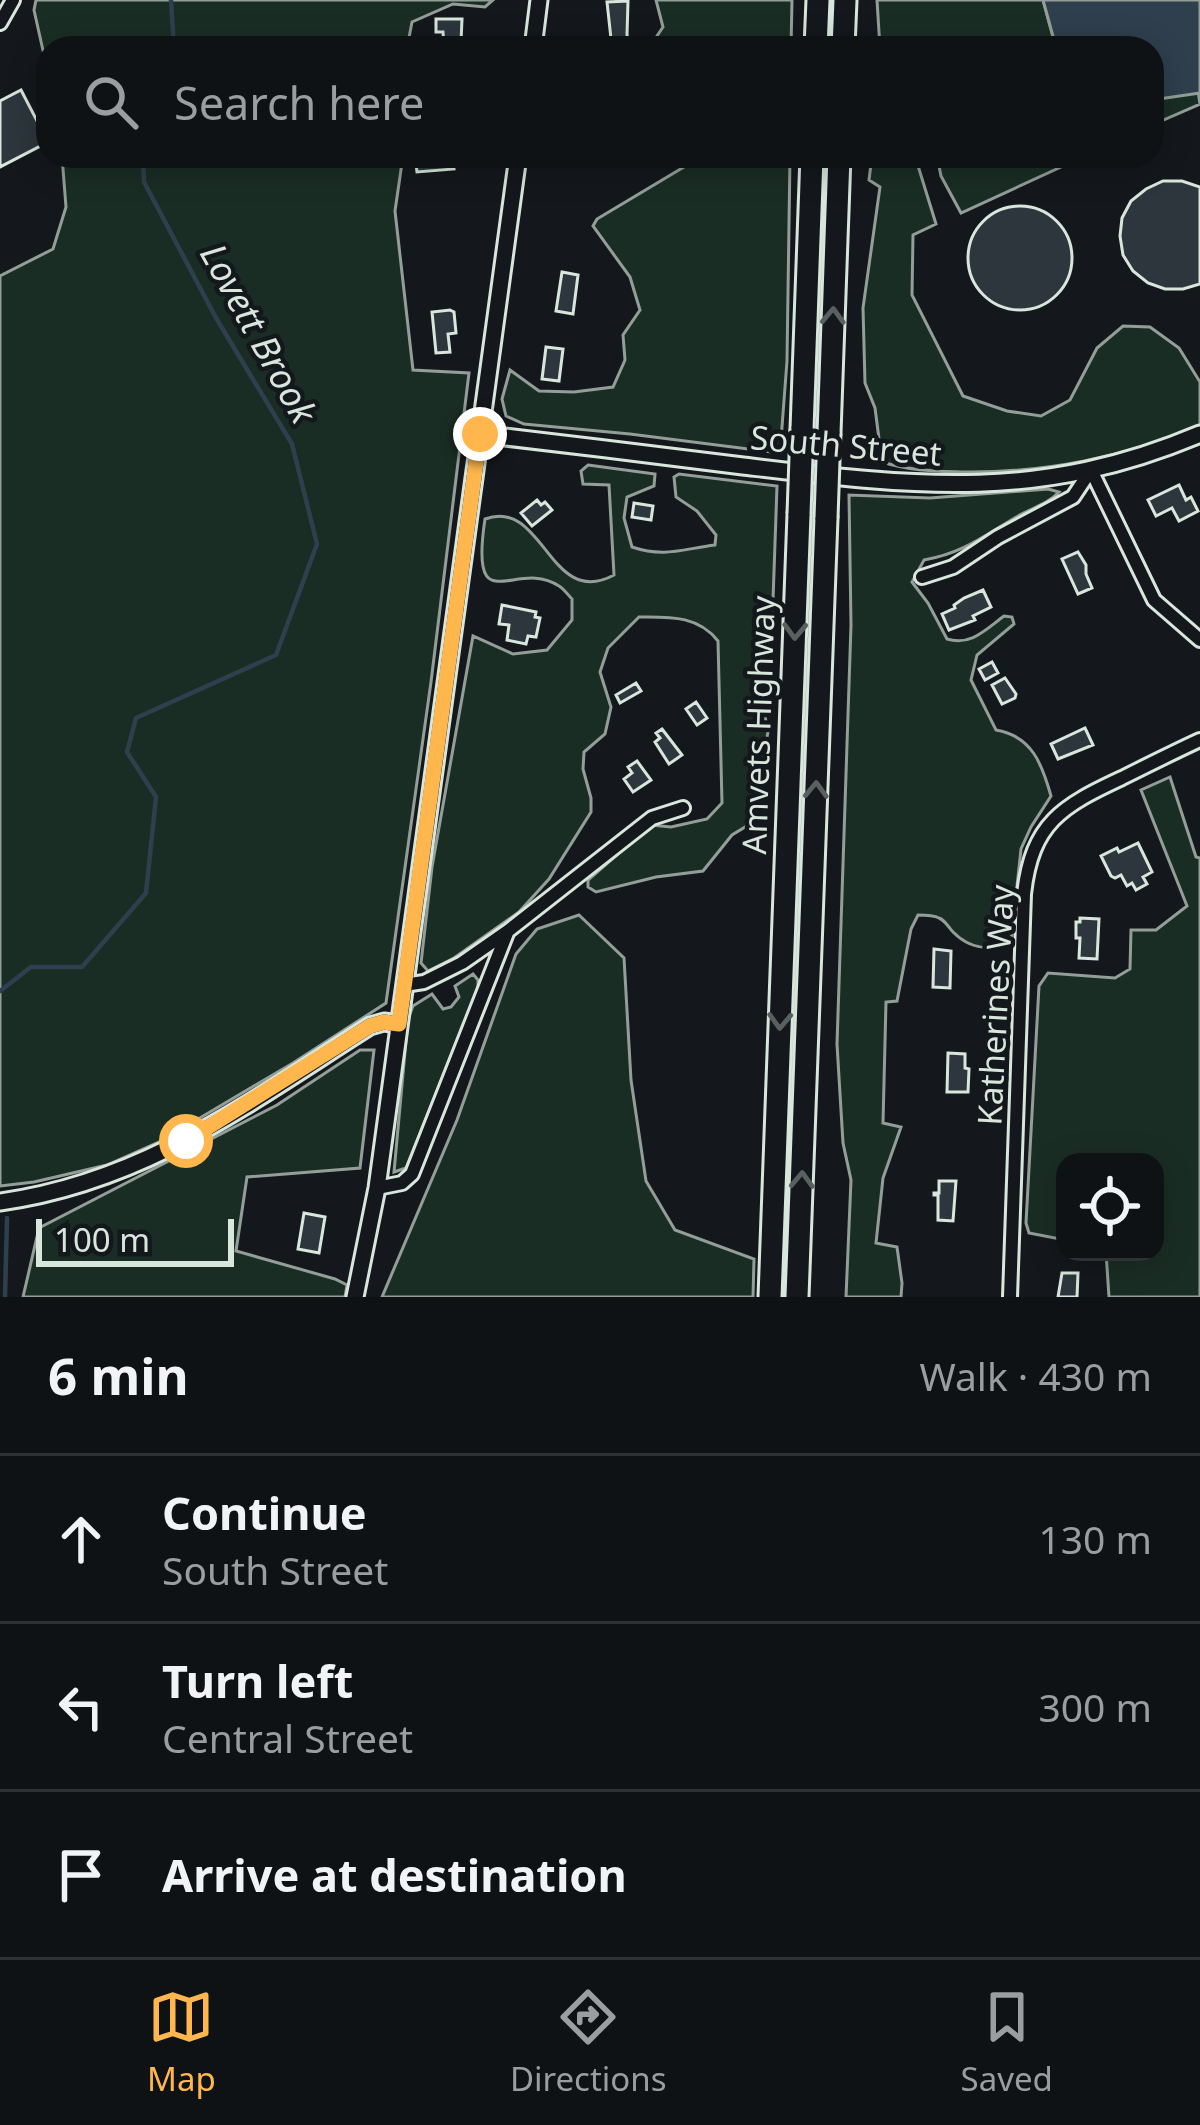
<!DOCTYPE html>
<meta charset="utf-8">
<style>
:root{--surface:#0f1215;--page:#1d2022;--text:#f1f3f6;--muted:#9b9ea0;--line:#2f3234;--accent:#ffb74d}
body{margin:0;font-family:"Noto Sans",sans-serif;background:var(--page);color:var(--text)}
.controls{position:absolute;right:36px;bottom:36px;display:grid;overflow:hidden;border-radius:24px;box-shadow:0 6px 30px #0003}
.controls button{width:108px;height:108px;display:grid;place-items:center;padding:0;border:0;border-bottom:3px solid var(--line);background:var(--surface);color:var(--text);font:60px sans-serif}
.scale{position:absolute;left:36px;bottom:30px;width:198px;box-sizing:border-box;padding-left:12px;border:6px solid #d8e6dc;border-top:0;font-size:33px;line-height:42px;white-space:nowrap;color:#d8e6dc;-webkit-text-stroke:9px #14181c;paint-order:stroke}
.stop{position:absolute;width:36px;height:36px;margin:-27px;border:9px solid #ffb74d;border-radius:50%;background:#fff}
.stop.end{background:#ffb74d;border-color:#fff;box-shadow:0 3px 12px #0008}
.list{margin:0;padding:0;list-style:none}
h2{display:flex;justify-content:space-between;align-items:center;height:156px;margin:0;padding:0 48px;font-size:51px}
h2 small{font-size:39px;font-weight:400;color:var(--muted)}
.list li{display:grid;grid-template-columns:78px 1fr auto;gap:36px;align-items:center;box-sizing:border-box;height:168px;padding:0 48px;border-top:3px solid var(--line)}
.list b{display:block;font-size:45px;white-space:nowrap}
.list p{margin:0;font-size:39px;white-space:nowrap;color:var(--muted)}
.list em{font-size:39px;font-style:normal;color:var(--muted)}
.icon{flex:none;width:66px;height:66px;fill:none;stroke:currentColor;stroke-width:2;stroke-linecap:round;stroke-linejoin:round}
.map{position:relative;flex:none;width:1200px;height:1297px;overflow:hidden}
.search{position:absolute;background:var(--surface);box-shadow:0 6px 30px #0003;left:36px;right:36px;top:36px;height:132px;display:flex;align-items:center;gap:30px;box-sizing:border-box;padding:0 42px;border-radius:36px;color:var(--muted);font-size:45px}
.sheet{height:660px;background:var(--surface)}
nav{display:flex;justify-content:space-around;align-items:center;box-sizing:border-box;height:168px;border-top:3px solid var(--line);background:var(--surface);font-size:33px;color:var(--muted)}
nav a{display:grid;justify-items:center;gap:6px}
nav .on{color:var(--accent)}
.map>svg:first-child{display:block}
.green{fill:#1a2d24;stroke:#939e99;stroke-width:3}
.water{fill:#2f3f4d;stroke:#939e99;stroke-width:3}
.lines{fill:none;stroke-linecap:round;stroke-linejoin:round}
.stream{stroke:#2f3f4d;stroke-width:4.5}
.building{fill:#2c363c;stroke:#d8e6dc;stroke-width:3}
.minor-casing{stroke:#d8e6dc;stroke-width:18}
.tertiary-casing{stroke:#d8e6dc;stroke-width:21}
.motorway-casing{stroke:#d8e6dc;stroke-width:27}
.minor{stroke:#14181c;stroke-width:12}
.tertiary{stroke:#14181c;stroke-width:15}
.motorway{stroke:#14181c;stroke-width:21}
.motorway-bridge-casing{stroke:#d8e6dc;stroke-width:27;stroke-linecap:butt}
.motorway-bridge{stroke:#14181c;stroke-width:21}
.oneway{stroke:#59605f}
.route{stroke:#ffb74d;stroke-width:15}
.labels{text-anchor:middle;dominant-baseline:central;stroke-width:9;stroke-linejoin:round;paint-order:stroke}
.street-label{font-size:33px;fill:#d8e6dc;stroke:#14181c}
.water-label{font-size:36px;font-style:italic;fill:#d8e6dc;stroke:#14181c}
</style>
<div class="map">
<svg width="1200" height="1297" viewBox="0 0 1200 1297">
<rect width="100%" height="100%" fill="#14181c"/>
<!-- green -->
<path class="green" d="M36,0H493L485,7L453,4L412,22L407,48H48V73L34,10Z
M656,0H792L791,48H653V42L663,27Z
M877,0H1043L1053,37L1041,48H880Z
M1198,91L1200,104L1152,125V100Z
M62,156H403L395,211L413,370L469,373L431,682L386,1003L293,1063L161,1141L107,1165L34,1182L0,1186V276L53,249L66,207Z
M721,156H790L787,361L780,453L630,434L524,424L506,416L502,399L510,370L539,391L574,392L613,387L625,360L623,335L640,310L630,277L593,226L597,219L694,161Z
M872,156H915L936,224L913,235L912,295L963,396L1007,411L1041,416L1070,400L1097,348L1123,326L1150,327L1179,348L1200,382V428C1123,456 1047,473 964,472C934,471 911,471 882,462L875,408L865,383L863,308L880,187L869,180Z
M937,156H1085L961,213L941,176Z
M588,465L655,474L654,486L627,497L624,518L632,547C665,558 682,549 715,545L716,535L697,511L676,497L674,477L679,474L777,486L772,629L757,649L752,676L763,706L768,732L750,824L732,835L703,871L656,877L596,892L588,887V880L651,825L671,827L707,819L722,803L718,641C698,615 669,617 639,617L608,648L600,672L611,707L605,734L584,752L583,769L591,798V812L549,879L519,912L454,958L428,971L421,963L432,867L473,636L513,654L547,650L572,620V599C568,595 564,589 559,586C516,557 469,625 485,519C544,497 549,610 614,575L609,485L583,484L581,471Z
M1048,489L1059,492C1048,504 1032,508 1018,516C985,535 964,553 924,560L912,582L928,603L947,639C971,646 985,630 1004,616L1012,617L1014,624L977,655L971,680L996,730C1032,736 1042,764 1051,796L1031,827L1021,849L1011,942C990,951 971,950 953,932C948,927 946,921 939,918C933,915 924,915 918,915L911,929L897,1001L886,1002L883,1123L901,1127L883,1178L876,1243L897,1247L902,1283L901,1297H846L851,1180L843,1143L837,1044L851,625L849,495L930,498Z
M1170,777L1196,857L1200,858V1297H1109L1106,1252H1155V1162H1065V1240L1029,1233L1026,1223L1039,986L1048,973L1115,978L1130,969L1131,930H1156L1187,906L1141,790Z
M579,915L624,958L631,1080L646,1181L675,1230L754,1259L753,1297H382L457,1120L516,954L537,929Z
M473,974L478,980V989L406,1168L394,1172L408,1019L413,1006L432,994L443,1009L451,1007L459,997L455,986Z
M360,1050H374L360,1168L247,1177L236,1251L335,1279L347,1285L345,1297H23L39,1228L277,1105Z"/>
<!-- water -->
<path class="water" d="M1043,0H1200V93L1152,100V48H1041L1053,36Z"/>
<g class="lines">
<!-- stream -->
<path class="stream" d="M171,0L174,48
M0,991L31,967H82L146,893L156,797L127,752L136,718L276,655L317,544L292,444L216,318L144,182L143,156
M5,1297L7,1218"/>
</g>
<!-- building -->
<path class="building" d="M628,1L627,35L629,42L634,41L635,48H612L607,2Z
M436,19H462L461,42H454L455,48H444L443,32H436Z
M21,90L48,142L0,167V101Z
M415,156H452L454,169L417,172Z
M577,156H596L594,166L576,163Z
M1163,181H1182L1200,187V284L1183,289H1165L1148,283L1133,271L1123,255L1120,236L1122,218L1131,201L1146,189Z
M968 258a52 52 0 1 1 104 0a52 52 0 1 1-104 0Z
M562,272L578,275L573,314L556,311Z
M450,310L454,312L456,333L448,334L450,352L436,353L432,312Z
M546,347L563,349L559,381L542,379Z
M1179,485L1186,500L1191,497L1198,511L1179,521L1172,508L1156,516L1148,500Z
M537,500L541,505L545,502L552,510L532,526L521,513Z
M634,503L653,506L651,520L632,517Z
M1078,552L1086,565V574L1092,588L1078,594L1062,559Z
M983,590L991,607L973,616L975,620L949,630L942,614L955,608L954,605L964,598Z
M502,605L536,612L535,617L540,618L536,637L528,636L526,644L507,640L509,625L499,624Z
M992,662L998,673L985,680L979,669Z
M1005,678L1016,694L1015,698L1002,704L992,685Z
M636,683L641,691L620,703L616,695Z
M696,702L707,718L697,725L686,709Z
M1085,728L1093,745L1058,759L1051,744Z
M662,729L682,755L669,764L655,742L660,738L656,733Z
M637,761L651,780L633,792L624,779L632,773L628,767Z
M1138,843L1152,872L1143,877L1147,884L1136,890L1132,883L1127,886L1121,875L1115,878L1111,876L1101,856L1117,848L1119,852Z
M1080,918L1099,919L1097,959L1079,958L1080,938H1076V922H1080Z
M934,949L951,951L950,988L933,987Z
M948,1053L965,1054V1068L969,1069L968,1092H947Z
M939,1181H956L953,1221L938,1220V1195H934V1193H939Z
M304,1213L325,1217L319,1253L298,1249Z
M1062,1273H1078L1077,1297H1058Z"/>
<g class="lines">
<!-- minor casing -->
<g class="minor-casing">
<path id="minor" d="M0,23L13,0
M1091,470L1154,600L1200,640
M922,577L953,567L998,537L1073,497L1091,470
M404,985L424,982L462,963L508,931L652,818L683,808
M377,1188L402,1183L412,1174L507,933
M1010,1297L1024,894C1032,823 1062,806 1122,778C1148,765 1174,752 1200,740"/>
</g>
<!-- tertiary casing -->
<g class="tertiary-casing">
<path id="tertiary" d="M533,48L539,0
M480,434C568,444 655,455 743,466C912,486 1037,503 1200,434
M0,1202C145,1182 250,1102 370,1026L384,1022L399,1024
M355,1297L377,1188L518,156"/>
</g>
<!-- motorway casing -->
<g class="motorway-casing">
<path id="motorway" d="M816,48L818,0
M843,48L845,0
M802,429L812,156
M829,433L839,156
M770,1297L799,514
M797,1297L826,518"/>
</g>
<!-- minor -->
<use href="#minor" class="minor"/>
<!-- tertiary -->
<use href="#tertiary" class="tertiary"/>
<!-- motorway -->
<use href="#motorway" class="motorway"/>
<!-- motorway-bridge casing -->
<g class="motorway-bridge-casing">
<path id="motorway-bridge" d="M799,514L802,429
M826,518L829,433"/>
</g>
<!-- motorway-bridge -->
<use href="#motorway-bridge" class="motorway-bridge"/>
</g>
<!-- one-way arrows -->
<defs><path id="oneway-chevron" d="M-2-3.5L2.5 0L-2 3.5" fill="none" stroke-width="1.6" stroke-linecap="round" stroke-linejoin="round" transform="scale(3)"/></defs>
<g class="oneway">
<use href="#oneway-chevron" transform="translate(833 316) rotate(-88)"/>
<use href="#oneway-chevron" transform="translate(795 631) rotate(92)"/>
<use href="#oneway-chevron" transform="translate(816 790) rotate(-88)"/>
<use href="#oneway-chevron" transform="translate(780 1021) rotate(92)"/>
<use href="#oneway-chevron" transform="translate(802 1180) rotate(-88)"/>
</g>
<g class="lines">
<!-- route -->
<path class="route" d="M186,1141L370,1026L384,1022L399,1024L480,434"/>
</g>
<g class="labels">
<!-- street labels -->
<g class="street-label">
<text transform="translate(846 445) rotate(5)">South Street</text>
<text transform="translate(758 725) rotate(-88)">Amvets Highway</text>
<text transform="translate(995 1005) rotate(-87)">Katherines Way</text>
</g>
<!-- water labels -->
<g class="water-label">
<text transform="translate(259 333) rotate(61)">Lovett Brook</text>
</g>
</g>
</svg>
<div class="controls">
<button><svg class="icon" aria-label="locate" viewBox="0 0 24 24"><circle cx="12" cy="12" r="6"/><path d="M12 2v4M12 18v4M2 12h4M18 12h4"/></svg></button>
</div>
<div class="scale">100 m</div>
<div class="stop" style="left:186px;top:1141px"></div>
<div class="stop end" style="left:480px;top:434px"></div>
<div class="search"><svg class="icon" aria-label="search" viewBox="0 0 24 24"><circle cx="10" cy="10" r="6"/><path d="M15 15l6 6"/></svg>Search here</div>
</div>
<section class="sheet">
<h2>6 min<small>Walk · 430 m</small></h2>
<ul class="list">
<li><svg class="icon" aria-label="ahead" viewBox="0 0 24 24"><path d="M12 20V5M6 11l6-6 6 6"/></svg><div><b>Continue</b><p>South Street</p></div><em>130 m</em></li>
<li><svg class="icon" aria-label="left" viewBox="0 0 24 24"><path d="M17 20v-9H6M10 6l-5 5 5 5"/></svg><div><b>Turn left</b><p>Central Street</p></div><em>300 m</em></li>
<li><svg class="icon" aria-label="arrive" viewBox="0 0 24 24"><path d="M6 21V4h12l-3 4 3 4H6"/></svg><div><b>Arrive at destination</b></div></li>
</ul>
</section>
<nav>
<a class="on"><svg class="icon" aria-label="map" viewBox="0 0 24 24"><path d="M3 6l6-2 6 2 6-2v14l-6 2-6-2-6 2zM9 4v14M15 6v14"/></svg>Map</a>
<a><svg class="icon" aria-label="directions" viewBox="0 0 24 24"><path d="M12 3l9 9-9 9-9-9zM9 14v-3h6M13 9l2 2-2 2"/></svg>Directions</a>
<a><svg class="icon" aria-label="saved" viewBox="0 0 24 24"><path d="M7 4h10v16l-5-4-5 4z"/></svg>Saved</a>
</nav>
